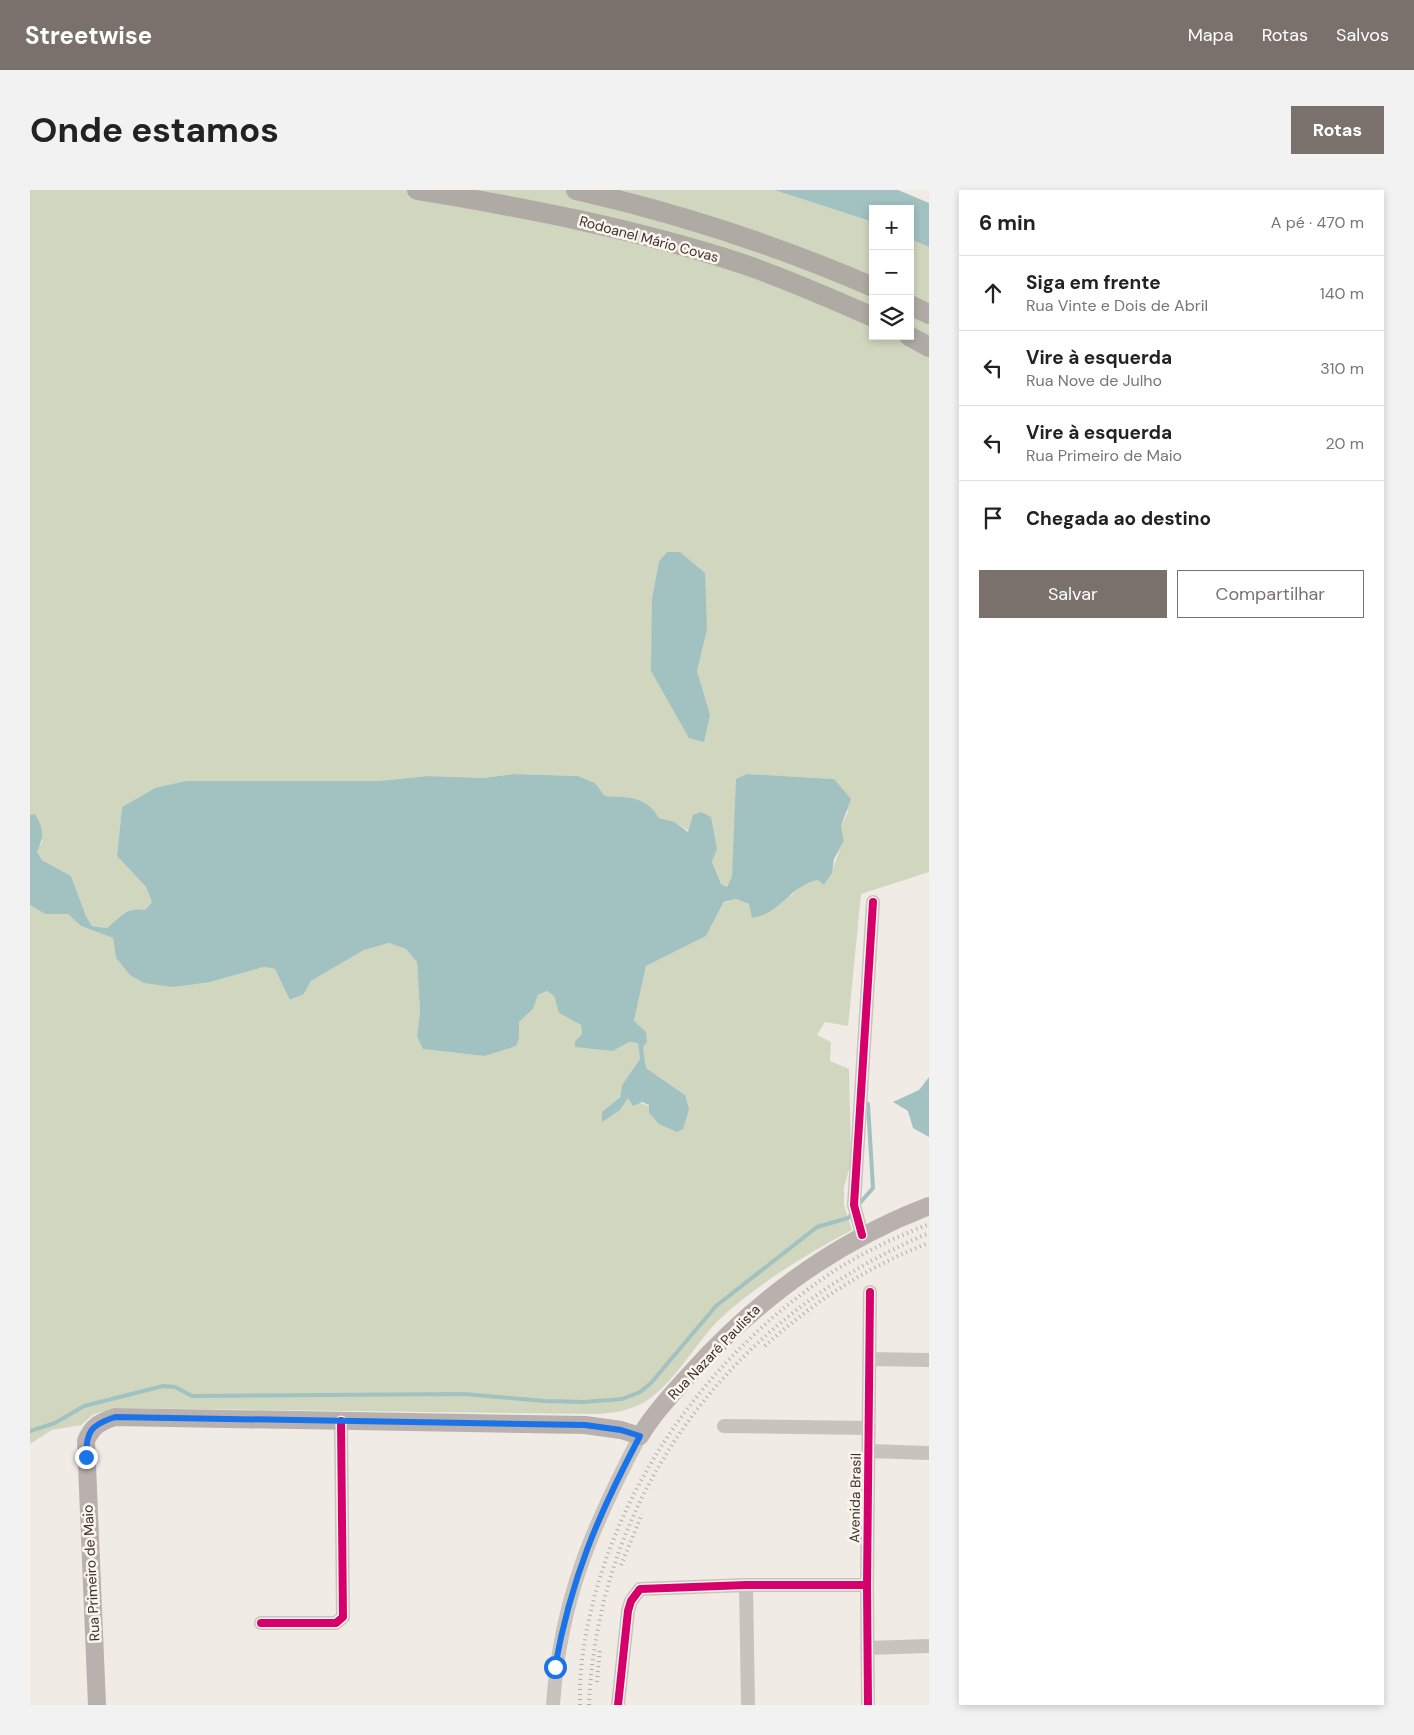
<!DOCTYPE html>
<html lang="pt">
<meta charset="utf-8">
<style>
:root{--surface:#fff;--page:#f2f2f2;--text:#222;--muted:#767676;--line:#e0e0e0;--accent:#7a716c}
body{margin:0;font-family:"DM Sans",sans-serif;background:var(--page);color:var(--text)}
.controls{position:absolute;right:15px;top:15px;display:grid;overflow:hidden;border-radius:0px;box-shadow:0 2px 8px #0003}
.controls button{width:45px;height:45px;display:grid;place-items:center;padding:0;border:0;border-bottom:1px solid var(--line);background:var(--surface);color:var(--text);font:25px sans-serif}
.stop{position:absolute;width:15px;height:15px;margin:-11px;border:4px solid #1a73e8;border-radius:50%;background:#fff}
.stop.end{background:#1a73e8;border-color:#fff;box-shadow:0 1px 5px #0008}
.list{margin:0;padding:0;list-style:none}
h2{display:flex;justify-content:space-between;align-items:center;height:65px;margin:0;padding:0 20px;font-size:21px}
h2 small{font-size:16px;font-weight:400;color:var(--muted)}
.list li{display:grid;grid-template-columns:32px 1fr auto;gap:15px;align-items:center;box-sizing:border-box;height:75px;padding:0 20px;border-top:1px solid var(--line)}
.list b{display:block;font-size:19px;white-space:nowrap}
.list p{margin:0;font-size:16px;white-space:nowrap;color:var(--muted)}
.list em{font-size:16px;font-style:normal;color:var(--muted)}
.actions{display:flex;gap:10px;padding:15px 20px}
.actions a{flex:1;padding:11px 0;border:1px solid var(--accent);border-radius:0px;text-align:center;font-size:18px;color:var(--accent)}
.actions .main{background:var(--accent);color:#fff}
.icon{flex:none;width:28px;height:28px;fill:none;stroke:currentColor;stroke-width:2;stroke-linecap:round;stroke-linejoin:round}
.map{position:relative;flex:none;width:899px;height:1515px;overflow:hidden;border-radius:0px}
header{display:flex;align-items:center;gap:30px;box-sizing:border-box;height:70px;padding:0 25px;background:var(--accent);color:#fff}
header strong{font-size:24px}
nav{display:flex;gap:28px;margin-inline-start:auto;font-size:18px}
.intro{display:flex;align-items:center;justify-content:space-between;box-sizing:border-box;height:120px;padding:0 30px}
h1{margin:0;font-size:35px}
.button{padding:12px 22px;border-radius:0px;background:var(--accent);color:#fff;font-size:18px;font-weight:700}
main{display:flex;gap:30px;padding:0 30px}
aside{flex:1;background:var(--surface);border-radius:0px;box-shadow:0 2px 8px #0003}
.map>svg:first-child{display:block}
.green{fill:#d1d6bf;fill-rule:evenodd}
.water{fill:#a1c2c1}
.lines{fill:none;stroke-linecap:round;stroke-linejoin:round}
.stream{stroke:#a1c2c1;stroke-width:4}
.minor{stroke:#c9c3be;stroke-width:14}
.major{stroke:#b8b1ad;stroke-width:18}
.highway{stroke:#afaaa4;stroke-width:20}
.rail{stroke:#b1aca8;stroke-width:4;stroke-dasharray:1 4;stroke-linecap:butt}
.cycleway-casing{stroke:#fbf5ee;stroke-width:11}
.cycleway{stroke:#d6006c;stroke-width:8}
.route{stroke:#1a73e8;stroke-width:6}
.labels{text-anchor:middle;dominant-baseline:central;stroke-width:5;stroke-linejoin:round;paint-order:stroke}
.street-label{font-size:14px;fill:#3b302b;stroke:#fbf5ee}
</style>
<header>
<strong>Streetwise</strong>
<nav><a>Mapa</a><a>Rotas</a><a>Salvos</a></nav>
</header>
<div class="intro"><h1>Onde estamos</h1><a class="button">Rotas</a></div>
<main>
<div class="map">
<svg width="899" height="1515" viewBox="0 0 899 1515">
<rect width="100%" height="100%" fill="#f0ebe5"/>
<!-- green -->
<path class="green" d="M0,0H744L843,32V146H880V49L899,57V682L831,704L818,836L795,832L787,845L801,852L800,871L819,879L821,972L814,997V1015L822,1040C775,1065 732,1091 692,1127C665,1152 642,1199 609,1215C596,1221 582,1223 568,1224L87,1218L64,1224L51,1235L22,1240L0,1254V715L15,724H38L51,736L83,748L86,768L180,792L234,777L245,779L261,810L274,804L281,791L334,760L359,753L376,759L387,772L390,822L387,847L393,859L454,866L489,848V832L503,819L508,805L517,801L524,806L529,823L551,835L552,844L545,851L583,861L599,852L608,853L610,869L592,895L590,906L573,922L590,920L598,908L619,916L655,905L616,878L613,857L604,831L616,776L676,746L694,713L706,709L719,714L762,705L774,692L788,690L795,694C804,681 806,666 814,651L811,636L818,622L804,589L717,584L702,686L697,697L691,694L682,672L687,659L645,632L629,628C615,605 600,608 575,606L565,593L548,586L483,584L454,588L398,586L349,591L125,598L92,617L87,666L116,697L122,712L115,720C97,716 89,727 77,738L62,736L56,726L41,686L12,670L6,662L12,652L5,624L0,625ZM637,362L677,440L667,481L679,525L622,408L629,371Z"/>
<!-- water -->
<path class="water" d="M744,0H868L899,13V57L880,49V19H843V32Z
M637,362H650L675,383L677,440L667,481L680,525L674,552L659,548L621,481L622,408L629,371Z
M483,584L548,586L565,593L575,606C600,608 615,605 629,628L645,632L658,642L663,625L671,622L681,627L687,659L682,672L691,694L697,697L702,686L706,589L717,584L804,589L821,609L811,636L814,651L804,669L802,683L794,695L788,690C760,695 751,724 722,728L719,714L706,709L694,712L676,746L616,776L604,831L616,842L617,852L613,857L616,878L655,905L659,919L653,939L647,942L629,934L619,923V915L612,912L603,916L598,908L590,920L572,932V922L590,907L592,895L610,869L608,853L599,852L583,861L545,857V851L552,844L551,835L529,823L524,806L517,801L508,805L503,819L489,832V848L486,856L454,866L393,859L387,847L390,822L387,772L376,759L359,753L334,760L281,791L274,804L260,810L245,779L234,777L180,792L143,797L114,793L100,785L86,768L83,748L51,736L38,724H15L0,715V625L5,624C14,639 14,647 7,662L12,670L41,686L56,726L62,736L77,738C90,727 97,716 115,720L122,712L116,697L87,666L92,617L125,598L156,591H349L398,586L454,588Z
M899,887V947L883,938L878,921L863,912L889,900Z"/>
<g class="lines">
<!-- stream -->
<path class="stream" d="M829,1014L843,998L838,914
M0,1241L25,1233L54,1216L133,1196L145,1197L162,1206L434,1204L514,1211L554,1212L592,1209L610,1202L621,1193L686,1116L787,1037L818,1028L822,1024"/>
<!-- minor -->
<path class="minor" d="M832,1045L824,1015L843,712
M839,1169L899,1170
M694,1236L839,1238
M839,1261L899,1263
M716,1395L718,1515
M231,1433H306L313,1427L311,1231
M837,1458L899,1456
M523,1515C530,1410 562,1337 610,1246
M588,1515L598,1421L601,1411L610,1399L716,1395H837
M838,1515L837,1395L840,1102"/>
<!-- major -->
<path class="major" d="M67,1515L56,1251C62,1236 70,1232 85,1227L555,1235L591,1240L610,1246C624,1223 642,1204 660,1184C727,1109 805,1052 899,1016"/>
<!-- highway -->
<path class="highway" d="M387,0C497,18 606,39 713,74C757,89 800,108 843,127
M546,0C648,23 746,55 843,97
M880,115L899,124
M879,146L899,157"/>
<!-- rail -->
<path class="rail" d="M735,1156C783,1112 838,1076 899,1053
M591,1375L612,1324
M567,1492L570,1457
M550,1515C550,1500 550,1484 552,1470C572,1314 669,1173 798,1085C829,1064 864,1048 899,1034
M559,1515C568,1302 704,1125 899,1043"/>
<!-- cycleway casing -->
<g class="cycleway-casing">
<path id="cycleway" d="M832,1045L824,1015L843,712
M231,1433H306L313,1427L311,1231
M588,1515L598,1421L601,1411L610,1399L716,1395H837
M838,1515L837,1395L840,1102"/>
</g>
<!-- cycleway -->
<use href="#cycleway" class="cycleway"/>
</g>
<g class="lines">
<!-- route -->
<path class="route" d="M56,1267C56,1241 61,1235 85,1227L555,1235L591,1240L610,1246C568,1325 541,1388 525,1477"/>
</g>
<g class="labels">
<!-- street labels -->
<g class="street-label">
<text transform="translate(619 49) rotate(15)">Rodoanel Mário Covas</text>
<text transform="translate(684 1162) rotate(-46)">Rua Nazaré Paulista</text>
<text transform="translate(825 1308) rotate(-89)">Avenida Brasil</text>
<text transform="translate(61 1383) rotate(-93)">Rua Primeiro de Maio</text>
</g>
</g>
</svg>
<div class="controls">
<button>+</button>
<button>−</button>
<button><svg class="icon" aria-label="layers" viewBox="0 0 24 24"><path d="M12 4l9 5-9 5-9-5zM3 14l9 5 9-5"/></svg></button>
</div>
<div class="stop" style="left:525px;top:1477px"></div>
<div class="stop end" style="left:56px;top:1267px"></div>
</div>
<aside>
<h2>6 min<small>A pé · 470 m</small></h2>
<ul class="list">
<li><svg class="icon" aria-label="ahead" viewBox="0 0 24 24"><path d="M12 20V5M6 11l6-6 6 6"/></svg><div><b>Siga em frente</b><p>Rua Vinte e Dois de Abril</p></div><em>140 m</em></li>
<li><svg class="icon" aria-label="left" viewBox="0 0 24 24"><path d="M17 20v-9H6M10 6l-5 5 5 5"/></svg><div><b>Vire à esquerda</b><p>Rua Nove de Julho</p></div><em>310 m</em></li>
<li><svg class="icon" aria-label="left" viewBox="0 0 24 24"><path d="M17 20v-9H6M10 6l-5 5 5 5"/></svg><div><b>Vire à esquerda</b><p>Rua Primeiro de Maio</p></div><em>20 m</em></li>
<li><svg class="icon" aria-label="arrive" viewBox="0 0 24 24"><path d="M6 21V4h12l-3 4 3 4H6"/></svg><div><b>Chegada ao destino</b></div></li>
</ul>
<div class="actions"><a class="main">Salvar</a><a>Compartilhar</a></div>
</aside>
</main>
